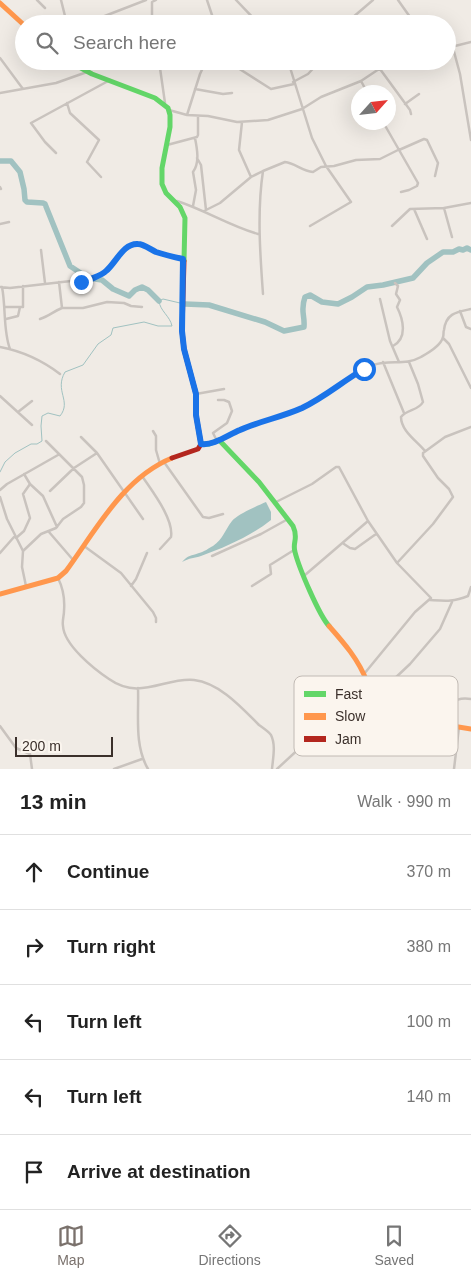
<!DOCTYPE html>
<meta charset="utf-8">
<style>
:root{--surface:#fff;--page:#f6f6f6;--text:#222;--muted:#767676;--line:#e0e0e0;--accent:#7a716c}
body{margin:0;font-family:Helvetica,sans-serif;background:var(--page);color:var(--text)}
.compass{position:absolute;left:351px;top:85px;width:45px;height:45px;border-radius:50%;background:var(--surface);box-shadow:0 5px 20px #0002;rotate:63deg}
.scale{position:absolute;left:15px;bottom:12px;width:98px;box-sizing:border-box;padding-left:5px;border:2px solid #3b302b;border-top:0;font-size:14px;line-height:18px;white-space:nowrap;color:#3b302b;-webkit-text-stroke:4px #fbf5ee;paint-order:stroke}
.stop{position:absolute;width:15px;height:15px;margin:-11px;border:4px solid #1a73e8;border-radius:50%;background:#fff}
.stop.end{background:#1a73e8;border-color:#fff;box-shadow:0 1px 5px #0008}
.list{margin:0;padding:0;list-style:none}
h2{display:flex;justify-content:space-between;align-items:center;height:65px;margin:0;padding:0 20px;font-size:21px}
h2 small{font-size:16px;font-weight:400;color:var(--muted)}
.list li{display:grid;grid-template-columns:32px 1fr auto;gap:15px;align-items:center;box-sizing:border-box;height:75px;padding:0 20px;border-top:1px solid var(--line)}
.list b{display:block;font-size:19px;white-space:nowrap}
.list em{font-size:16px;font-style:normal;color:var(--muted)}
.icon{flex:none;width:28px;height:28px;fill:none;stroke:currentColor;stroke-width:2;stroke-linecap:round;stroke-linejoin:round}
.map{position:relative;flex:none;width:471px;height:769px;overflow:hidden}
.search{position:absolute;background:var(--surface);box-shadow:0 5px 20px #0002;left:15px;right:15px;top:15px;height:55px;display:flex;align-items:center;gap:12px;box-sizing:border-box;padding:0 18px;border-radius:28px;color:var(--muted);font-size:19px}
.sheet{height:440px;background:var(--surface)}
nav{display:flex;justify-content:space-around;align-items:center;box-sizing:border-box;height:70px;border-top:1px solid var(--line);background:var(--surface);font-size:14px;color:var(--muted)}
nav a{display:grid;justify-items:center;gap:2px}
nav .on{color:var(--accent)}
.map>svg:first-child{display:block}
.water{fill:#a1c2c1}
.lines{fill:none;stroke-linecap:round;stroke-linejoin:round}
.stream{stroke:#a1c2c1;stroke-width:1}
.river{stroke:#a1c2c1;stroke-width:5.5}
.street{stroke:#c9c3be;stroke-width:2.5}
.fast{stroke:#63d668;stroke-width:5}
.slow{stroke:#ff974d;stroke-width:5}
.jam{stroke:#b3261e;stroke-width:5}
.route{stroke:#1a73e8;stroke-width:6}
.key{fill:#fbf5ee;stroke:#c1bab4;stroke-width:1}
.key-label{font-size:14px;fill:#3b302b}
</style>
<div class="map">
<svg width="471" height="769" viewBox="0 0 471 769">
<rect width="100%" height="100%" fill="#f0ebe5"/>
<!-- water -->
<path class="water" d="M266,502L271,512V520C251,536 226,547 201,556C195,558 189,558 182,562C188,555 191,556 199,553C204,552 209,548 213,546C223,539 225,530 232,521C238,514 257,506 266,502Z"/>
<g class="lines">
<!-- stream -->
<path class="stream" d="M0,472L5,462L15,453L31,444H37L42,441L41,426L42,416L48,413L60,416C72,401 54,391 65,372L83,365L98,344L111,335L113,328L144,322L158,326H172C170,316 160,311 159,301L163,299L180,303"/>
<!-- river -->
<path class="river" d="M0,161H11L20,172L24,189L25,200L27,202L43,203L45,204L70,266L88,278L102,280L113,289L129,296L135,290L142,287L148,290L159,301
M185,304L209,305L265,322L284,331L304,327C305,314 300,311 305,297L310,295L322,302L338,304L352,297L367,287L383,285L413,278L427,263L443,252H453L459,249L463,250L467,248L471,250"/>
<!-- street -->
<path class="street" d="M37,0L45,8
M61,0L67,24
M207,0L215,24
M236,0L259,24
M398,0L415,24
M84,24L146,0
M152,24V2L156,0
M345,24L373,0
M447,48L471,42
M453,48L460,74L471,140
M0,58L23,89
M159,61L165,103
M227,61L271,89L294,84
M288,61L312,138L326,166L351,202L310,226
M380,69L410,110L411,114
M361,81L367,92
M293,82L308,74L320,61
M195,89L223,94L232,93
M0,93L56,83L87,72
M67,103L70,113L99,140L87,162L101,177
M405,104L419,94
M169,110L187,115L208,116L237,122L268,120L302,109L321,97L361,81L391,61
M187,115L200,74L206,61
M242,122L239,150L251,177
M383,122L418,183L417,186L409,190L401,192
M167,145L197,137L198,135V116
M399,150L424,139L427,140L438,163L435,176
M56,153L45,142L31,123L110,80
M197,158L201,165L206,210
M263,171C257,211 260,253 263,294
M0,187L1,189
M177,201C205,210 230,226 258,234
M193,206L196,190L193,172C200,163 197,148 195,138
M444,208L452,237
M414,209L427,239
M204,211L220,203L251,177L263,171L285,162C295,163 302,171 313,172L321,167L334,166L356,160L380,159L398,150
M0,224L9,222
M392,226L410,209L444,208L471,203
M41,250L45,283
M59,282L62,308H83L107,302L124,303L131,306L142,307
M0,287L10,288L71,281H86L106,271L124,251L138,243L155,251L183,259
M2,287C6,307 3,331 10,349
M380,299L390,341L399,362
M5,307H23V286
M460,311L466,327L471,329
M6,319L18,316L20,307
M40,319C49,316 54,311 62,308
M443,338L449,344L471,388
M393,346C408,338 403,319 397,307L400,300L396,294L398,286L395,283
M0,347C21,351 43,361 60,374
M383,362L404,413
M409,362L418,384L423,402C418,411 407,409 401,417C401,431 417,441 425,451
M196,394L224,389
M0,396L32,425
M18,412L32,401
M153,431L156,436V450L160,464
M81,437L97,453L143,519
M219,440C245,426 274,420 301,408C327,397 346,376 373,365C390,359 405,366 421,357C428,353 441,346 443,337C444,335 443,332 444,330C446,313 457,312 471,309
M217,441L213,433L227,423L232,411L229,402L224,400H218
M164,462L203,517L209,518L223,514
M24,474L30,484L43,496L57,527
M142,476C152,491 174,519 171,537L160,549
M0,490L7,484L58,455
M50,491L74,468L97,453
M0,497L7,519L23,551L22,567L26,586
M276,502L312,484L336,467H339L368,521L397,563
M49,532L74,561
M16,538L24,531L30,518L23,494L30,484
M344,544L350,548L355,549L376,534
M84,546L121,573L153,612L156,618V622
M23,551L41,534L56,528L63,519L81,507L84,503V485L82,477L46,441
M0,553L14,537
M212,556L261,534L288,519
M305,575L368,521
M58,578C63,588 65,599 64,611C64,616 62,621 63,626C64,645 94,669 109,679C140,701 165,677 194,680C220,683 242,708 259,725C263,728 268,731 271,735C276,745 273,758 272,769
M131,586L136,579L147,553
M252,586L271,574L270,565L294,550
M430,600C446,601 453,602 468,596L471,587
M364,674L415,612L431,598L397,563L433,524L453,497L449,489L438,478L423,456V453L445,437L471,427
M138,688C139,715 134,745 148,769
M376,714L386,701L392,681L410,664L440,629L452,602
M447,725C450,708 449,696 471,699
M0,726L16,748L30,754L32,769
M114,769L142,759
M277,769L304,744L319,734L342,726L373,713
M454,769L459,727"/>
<!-- fast -->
<path class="fast" d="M68,61L92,74L155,98L168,108L170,115V127L162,168V184L166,193L180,207L185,218L184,261
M201,444H209L219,440L259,482L293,526C299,539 292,542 295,552C299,568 319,615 329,626"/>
<!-- slow -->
<path class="slow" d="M0,3L24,25
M0,594L58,578L66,571C96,530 123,478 172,458
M329,626C344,643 359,660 367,682C371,691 371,703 373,713L471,729"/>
<!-- jam -->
<path class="jam" d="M172,458L198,449L201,444L196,415V394L184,349L182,331L184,261"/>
</g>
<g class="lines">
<!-- route -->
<path class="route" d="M81,282C87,281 102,275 106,271C116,263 123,243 138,244C144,244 151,250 156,252C165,255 174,257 183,259L182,331L184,349L196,394V415L201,444C213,446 228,435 240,430C260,421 282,417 302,408C325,397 343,381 364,369"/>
</g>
<!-- legend -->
<rect x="294" y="676" width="164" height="80" rx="8" class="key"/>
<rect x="304" y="691" width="22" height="6" fill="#63d668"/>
<rect x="304" y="713" width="22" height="7" fill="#ff974d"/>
<rect x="304" y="736" width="22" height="6" fill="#b3261e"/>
<g class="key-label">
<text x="335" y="699">Fast</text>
<text x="335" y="721">Slow</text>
<text x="335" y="744">Jam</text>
</g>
</svg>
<svg class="compass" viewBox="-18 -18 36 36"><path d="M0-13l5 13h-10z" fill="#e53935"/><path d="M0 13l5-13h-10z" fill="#767676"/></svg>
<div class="scale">200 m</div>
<div class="stop" style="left:364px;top:369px"></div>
<div class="stop end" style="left:81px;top:282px"></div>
<div class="search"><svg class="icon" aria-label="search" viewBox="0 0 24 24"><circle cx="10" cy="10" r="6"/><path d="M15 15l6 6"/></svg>Search here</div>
</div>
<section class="sheet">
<h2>13 min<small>Walk · 990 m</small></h2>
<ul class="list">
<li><svg class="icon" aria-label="ahead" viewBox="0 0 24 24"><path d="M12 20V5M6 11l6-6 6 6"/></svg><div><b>Continue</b></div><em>370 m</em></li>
<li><svg class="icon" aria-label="right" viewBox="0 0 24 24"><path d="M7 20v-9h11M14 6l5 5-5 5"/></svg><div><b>Turn right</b></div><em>380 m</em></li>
<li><svg class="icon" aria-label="left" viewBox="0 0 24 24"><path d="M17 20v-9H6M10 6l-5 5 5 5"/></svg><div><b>Turn left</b></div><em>100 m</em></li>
<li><svg class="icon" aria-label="left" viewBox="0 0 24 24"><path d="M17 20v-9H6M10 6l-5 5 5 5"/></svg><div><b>Turn left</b></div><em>140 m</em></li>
<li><svg class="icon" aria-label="arrive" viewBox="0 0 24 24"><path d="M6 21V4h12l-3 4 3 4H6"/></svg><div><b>Arrive at destination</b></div></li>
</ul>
</section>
<nav>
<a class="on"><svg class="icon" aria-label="map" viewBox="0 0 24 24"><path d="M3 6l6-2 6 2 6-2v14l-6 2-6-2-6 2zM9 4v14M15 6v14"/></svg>Map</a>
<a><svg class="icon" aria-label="directions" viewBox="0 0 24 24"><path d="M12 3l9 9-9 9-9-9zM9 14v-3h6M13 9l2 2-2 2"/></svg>Directions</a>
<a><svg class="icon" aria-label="saved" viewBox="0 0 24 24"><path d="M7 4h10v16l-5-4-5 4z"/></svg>Saved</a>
</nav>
